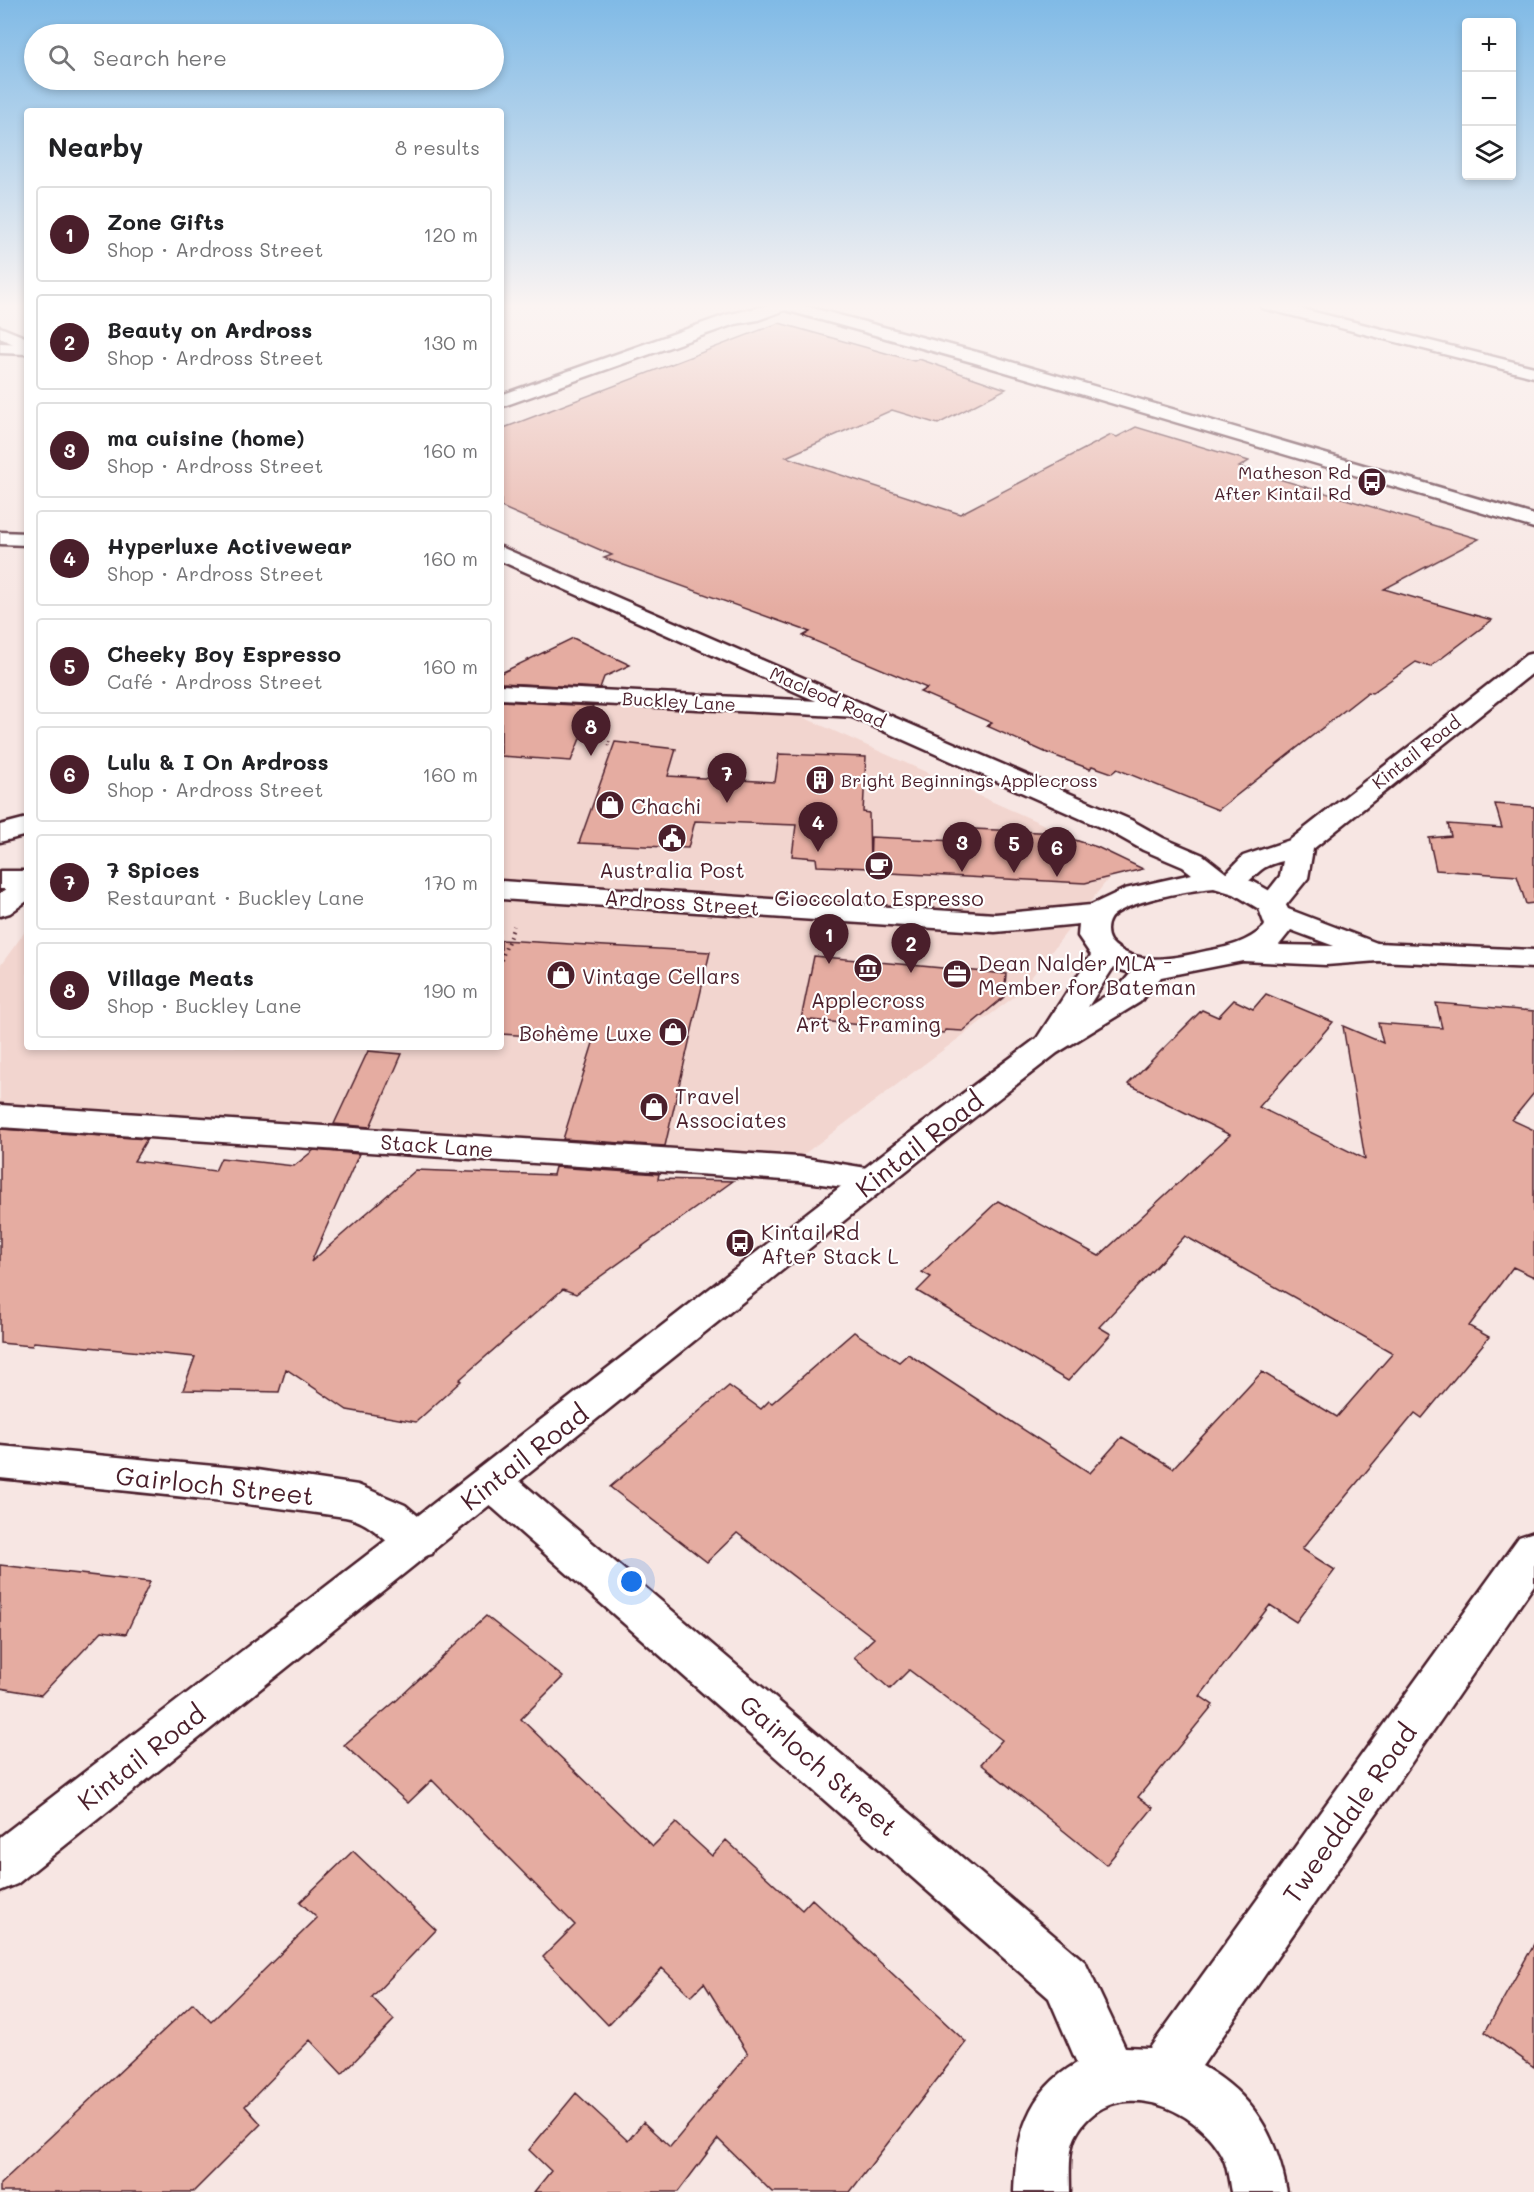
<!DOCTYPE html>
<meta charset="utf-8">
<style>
:root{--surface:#fff;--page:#f6f6f6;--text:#202124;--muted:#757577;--line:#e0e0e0;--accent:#4a1f2b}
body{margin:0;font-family:Mali,sans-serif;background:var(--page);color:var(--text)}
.controls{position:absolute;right:18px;top:18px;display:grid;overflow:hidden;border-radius:6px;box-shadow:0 3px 9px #0003}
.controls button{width:54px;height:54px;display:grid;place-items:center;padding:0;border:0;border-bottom:2px solid var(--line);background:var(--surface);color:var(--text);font:30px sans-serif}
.you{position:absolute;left:632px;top:1582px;width:21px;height:21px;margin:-15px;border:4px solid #fff;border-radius:50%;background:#1a73e8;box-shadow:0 0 0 9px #1a73e833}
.badge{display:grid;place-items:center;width:39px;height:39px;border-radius:50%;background:var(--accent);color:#fff;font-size:20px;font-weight:700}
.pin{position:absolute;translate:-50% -50px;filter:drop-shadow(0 2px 3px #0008)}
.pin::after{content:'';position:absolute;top:32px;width:21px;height:18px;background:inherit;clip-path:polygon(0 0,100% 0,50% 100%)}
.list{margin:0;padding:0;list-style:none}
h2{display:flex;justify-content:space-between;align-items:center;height:78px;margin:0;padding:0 24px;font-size:26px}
h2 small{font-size:20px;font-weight:400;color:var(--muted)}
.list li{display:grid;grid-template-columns:39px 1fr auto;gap:18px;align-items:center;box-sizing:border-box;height:96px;margin:0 12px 12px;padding:0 12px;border:2px solid var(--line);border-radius:6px}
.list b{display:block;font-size:22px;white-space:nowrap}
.list p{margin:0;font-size:20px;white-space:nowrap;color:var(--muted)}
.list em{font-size:20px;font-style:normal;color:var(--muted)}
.icon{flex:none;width:33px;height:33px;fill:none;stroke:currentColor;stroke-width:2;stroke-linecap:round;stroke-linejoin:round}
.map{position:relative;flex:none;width:1534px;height:2192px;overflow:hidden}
.search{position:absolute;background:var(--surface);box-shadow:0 3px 9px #0003;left:24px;top:24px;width:480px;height:66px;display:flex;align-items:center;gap:15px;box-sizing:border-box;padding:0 21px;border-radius:33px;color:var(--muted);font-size:22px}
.panel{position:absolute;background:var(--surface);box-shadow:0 3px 9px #0003;left:24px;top:108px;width:480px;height:942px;border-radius:6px}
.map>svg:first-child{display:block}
.built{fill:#f2d5cf}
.building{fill:#e5aca1;stroke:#4a1f2b;stroke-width:1.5}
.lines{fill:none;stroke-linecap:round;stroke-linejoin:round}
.street-casing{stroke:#4a1f2b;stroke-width:5}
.secondary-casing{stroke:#4a1f2b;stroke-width:5}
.path-far1{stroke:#4a1f2b;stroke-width:3;stroke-dasharray:1 3;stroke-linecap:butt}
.path{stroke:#4a1f2b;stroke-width:4;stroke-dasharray:1.5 4.5;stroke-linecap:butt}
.street{fill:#fff;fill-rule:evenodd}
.secondary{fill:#fff;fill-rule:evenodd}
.labels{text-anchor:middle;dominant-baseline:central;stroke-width:4.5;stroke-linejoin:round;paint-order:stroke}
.far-poi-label{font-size:18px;fill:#4a1f2b;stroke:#fff;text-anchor:end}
.far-street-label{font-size:18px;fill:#4a1f2b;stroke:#fff}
.poi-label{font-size:21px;fill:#4a1f2b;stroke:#fff;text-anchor:start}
.street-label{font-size:21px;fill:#4a1f2b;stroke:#fff}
.near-street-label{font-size:26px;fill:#4a1f2b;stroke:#fff}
</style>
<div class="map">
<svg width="1534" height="2192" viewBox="0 0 1534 2192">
<rect width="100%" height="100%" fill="#f7e6e3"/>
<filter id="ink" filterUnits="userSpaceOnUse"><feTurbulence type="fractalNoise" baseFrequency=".0167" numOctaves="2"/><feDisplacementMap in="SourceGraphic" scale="12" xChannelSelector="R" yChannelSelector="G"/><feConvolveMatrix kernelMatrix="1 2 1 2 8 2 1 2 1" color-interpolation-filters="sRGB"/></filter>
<g filter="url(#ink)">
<!-- built -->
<path class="built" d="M501,691L778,706L1123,860L1018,994L792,1163L0,1110V966L27,929V1047H501Z"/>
<!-- building -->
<path class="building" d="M779,323L914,361L919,359L1006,389L938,424L892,410L786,457L960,514L1111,435L1117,437L1136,427L1249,461L1239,467L1479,539L1384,589L1492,620L1430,667L1416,662L1372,693L1368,692L1218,810L1117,769L1112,773L1092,766L1090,769L1045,752L987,726L992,723L920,692L927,688L803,636L810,632L604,558L612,555L501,507V429Z
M573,638L630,665L604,677L600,688L501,683V673Z
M501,701L593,706L571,761L501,756Z
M615,742L676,749L668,776L775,782L779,754L866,757L863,812L869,813L870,868L817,866L816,858L792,856L796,825L695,821L688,848L579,843Z
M1495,804L1534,807V903L1526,904L1517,876L1436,870L1429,838L1451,836L1448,824L1502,828Z
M973,829L1061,833L1075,840L1097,847L1143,869L1085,883L870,872L871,837L956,841Z
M501,940L710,952L665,1146L563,1139L594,1040L501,1034Z
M814,956L1006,974L1004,997L963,1031L945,1030L944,1033L801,1019Z
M1266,994L1333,1022L1259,1107L1365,1159L1343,1026L1383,1043L1378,1023L1442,1028L1436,1003L1534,1011V1093L1512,1120L1534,1130V1277L1513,1267L1469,1326L1489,1337L1422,1418L1415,1413L1302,1549L1335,1570L1296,1622L1270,1605L1200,1696L1213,1705L1138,1797L1153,1808L1106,1865L981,1764L1002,1740L909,1670L890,1689L854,1657L874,1638L737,1533L707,1562L610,1487L729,1386L761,1409L769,1401L772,1403L854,1332L899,1362L908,1354L1090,1473L1122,1437L1173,1468L1262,1372L1337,1417L1393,1353L1185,1236L1099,1327L1111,1334L1068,1381L917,1291L931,1277L922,1272L998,1201L1099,1256L1230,1135L1128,1084L1202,1010L1218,1017L1234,1000L1253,1009Z
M368,1051L402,1054L370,1127L334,1124Z
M0,1129L147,1139L134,1161L215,1171L221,1158L294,1166L314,1150L359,1154L311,1262L416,1170L553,1175L555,1167L659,1174L658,1179L733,1181L576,1294L563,1289L459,1380L461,1381L416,1422L347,1410L286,1369L279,1392L183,1390L195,1357L34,1342L32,1346L0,1343Z
M0,1565L150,1582L126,1634L102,1631L41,1695L0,1688Z
M486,1616L563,1677L521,1719L653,1846L676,1823L712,1856L726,1840L802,1910L812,1899L966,2042L850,2192H772L718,2139L678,2192H534L551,2171L529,2150L576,2093L628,2141L643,2122L670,2147L748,2054L704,1983L691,1996L662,1968L608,2025L543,1957L575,1925L432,1780L408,1803L344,1745L397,1700Z
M353,1851L436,1930L372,1997L394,2020L342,2074L310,2040L245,2106L261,2124L193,2192H0V2184L193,2003L211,2022L317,1918L300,1902Z
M1534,1944V2067L1485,2032Z"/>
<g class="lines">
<!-- street casing -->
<g class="street-casing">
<path id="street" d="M776,305H801L984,354L1534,515V528L972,362L778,308Z
M1260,305H1286L1534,367V377L1262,308Z
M0,343L27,344V354L0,353Z
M0,532L27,533V545L0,544Z
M1534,653V672L1313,849L1308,878L1282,910L1272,913L1262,910L1258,904L1280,876L1283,861C1276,863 1267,865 1261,870C1246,882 1241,894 1221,889L1217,883L1243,856L1290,840L1526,655Z
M501,685L857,703L866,705L869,710L866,715L857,717L501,699Z
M27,878V901L10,913L0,916V893L17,881Z
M0,1105L799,1157L885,1171L890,1179L885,1187L873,1191L799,1181L0,1127Z
M0,1446L257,1470L358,1485L405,1505L432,1528L438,1541L432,1554C427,1555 420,1559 415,1558C390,1553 377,1522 345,1517C231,1500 115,1490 0,1478Z
M492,1465L507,1470L1085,1962L1125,2047L1150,2048L1519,1537L1534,1532V1585L1202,2066C1253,2095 1276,2134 1287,2192H1231C1229,2182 1228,2170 1224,2160C1199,2105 1109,2071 1075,2137C1068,2152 1070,2176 1070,2192H1014C1016,2137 1026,2092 1077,2063L1049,1998L477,1494L471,1482L477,1470Z"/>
</g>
<!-- secondary casing -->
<g class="secondary-casing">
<path id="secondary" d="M770,305H793L791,308L758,320L735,324L501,407V395L726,315Z
M0,327L27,338V350L0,338Z
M501,547L1131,820L1163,838L1203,855L1226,873L1254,882L1282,898L1288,909L1377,943L1534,950V968L1378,961L1326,965L1243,961L1161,977L1140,1002L1057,1053L926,1155L17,1884L0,1891V1837L402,1528L902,1139L1037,1038L1091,955L1078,936L1079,924L995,932L501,899V881L995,914L1091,905L1125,889L1192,874L1183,867L1143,850L1111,832L501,561ZM1214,888L1234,894L1259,909L1265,925L1264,927C1247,943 1228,947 1206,951C1176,958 1134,968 1110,941C1106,935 1106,925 1110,919C1123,901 1192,890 1214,888ZM1291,930L1334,946L1279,945ZM1113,968L1131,973L1118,988L1088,1007Z
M27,818V835L0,842V825Z
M0,871H27V889H0Z"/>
</g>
<!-- path-far1 -->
<path class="path-far1" d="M608,746L610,740"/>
<!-- path -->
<path class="path" d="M501,960L514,926"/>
<!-- street -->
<use href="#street" class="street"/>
<!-- secondary -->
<use href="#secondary" class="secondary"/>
</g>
</g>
<!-- sky -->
<linearGradient id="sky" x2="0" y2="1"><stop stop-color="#80bae6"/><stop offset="0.5" stop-color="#fbf4f2"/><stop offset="1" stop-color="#fbf4f2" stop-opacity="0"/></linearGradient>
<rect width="1534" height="612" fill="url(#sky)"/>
<!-- icons -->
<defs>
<g id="bus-disc" transform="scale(1.5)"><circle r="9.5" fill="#4a1f2b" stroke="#fff"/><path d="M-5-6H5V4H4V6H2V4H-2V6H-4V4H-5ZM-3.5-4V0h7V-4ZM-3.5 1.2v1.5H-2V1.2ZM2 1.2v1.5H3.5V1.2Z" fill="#fff"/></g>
<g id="building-disc" transform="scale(1.5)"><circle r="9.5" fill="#4a1f2b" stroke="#fff"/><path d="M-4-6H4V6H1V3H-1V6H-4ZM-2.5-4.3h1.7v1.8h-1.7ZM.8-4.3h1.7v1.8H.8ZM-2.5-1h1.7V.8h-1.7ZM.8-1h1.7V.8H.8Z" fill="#fff"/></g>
<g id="shop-disc" transform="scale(1.5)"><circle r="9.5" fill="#4a1f2b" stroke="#fff"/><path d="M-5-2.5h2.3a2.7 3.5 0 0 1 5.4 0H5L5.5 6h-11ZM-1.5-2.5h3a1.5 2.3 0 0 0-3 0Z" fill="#fff"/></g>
<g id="civic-disc" transform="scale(1.5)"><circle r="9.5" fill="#4a1f2b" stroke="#fff"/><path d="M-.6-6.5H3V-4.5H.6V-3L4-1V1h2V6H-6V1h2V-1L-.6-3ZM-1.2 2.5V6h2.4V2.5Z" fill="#fff"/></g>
<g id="cafe-disc" transform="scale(1.5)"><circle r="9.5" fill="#4a1f2b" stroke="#fff"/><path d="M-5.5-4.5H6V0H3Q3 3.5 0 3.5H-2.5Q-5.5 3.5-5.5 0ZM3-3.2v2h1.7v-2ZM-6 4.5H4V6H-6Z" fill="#fff"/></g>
<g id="museum-disc" transform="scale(1.5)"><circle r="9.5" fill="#4a1f2b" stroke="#fff"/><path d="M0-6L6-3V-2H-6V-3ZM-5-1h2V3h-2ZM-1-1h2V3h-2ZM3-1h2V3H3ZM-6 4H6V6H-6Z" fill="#fff"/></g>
<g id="office-disc" transform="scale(1.5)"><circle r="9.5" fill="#4a1f2b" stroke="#fff"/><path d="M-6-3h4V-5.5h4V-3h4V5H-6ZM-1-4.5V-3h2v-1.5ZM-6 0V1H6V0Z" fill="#fff"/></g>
</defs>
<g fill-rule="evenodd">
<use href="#bus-disc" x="1372" y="482"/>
<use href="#building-disc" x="820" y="780"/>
<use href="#shop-disc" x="610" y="805"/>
<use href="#civic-disc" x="672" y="838"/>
<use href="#cafe-disc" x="879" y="866"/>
<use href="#museum-disc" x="868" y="968"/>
<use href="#office-disc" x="957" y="974"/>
<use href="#shop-disc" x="561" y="975"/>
<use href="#shop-disc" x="673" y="1032"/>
<use href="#shop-disc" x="654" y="1107"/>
<use href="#bus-disc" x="740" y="1243"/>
</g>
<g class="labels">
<!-- far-poi labels -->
<g class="far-poi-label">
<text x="1351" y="472">Matheson Rd<tspan x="1351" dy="21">After Kintail Rd</tspan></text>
<text x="841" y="780" text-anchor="start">Bright Beginnings Applecross</text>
</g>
<!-- far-street labels -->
<g class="far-street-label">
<text transform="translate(828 697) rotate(24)">Macleod Road</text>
<text transform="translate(679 701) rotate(3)">Buckley Lane</text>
<text transform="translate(1416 752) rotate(-38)">Kintail Road</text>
</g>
<!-- poi labels -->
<g class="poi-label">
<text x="631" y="805">Chachi</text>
<text x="672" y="869" text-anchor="middle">Australia Post</text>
<text x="879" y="897" text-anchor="middle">Cioccolato Espresso</text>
<text x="978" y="962">Dean Nalder MLA -<tspan x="978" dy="24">Member for Bateman</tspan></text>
<text x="582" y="975">Vintage Cellars</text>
<text x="868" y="999" text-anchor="middle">Applecross<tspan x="868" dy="24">Art &amp; Framing</tspan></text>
<text x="652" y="1032" text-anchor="end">Bohème Luxe</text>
<text x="675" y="1095">Travel<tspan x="675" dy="24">Associates</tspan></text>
<text x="761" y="1231">Kintail Rd<tspan x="761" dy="24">After Stack L</tspan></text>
</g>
<!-- street labels -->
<g class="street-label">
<text transform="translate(682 902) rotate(4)">Ardross Street</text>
<text transform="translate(437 1145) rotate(4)">Stack Lane</text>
</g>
<!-- near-street labels -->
<g class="near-street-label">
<text transform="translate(919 1144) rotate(-38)">Kintail Road</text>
<text transform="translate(524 1457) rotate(-38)">Kintail Road</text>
<text transform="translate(215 1485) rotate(6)">Gairloch Street</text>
<text transform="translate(141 1757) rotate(-38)">Kintail Road</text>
<text transform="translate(819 1765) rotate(41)">Gairloch Street</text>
<text transform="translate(1349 1813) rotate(-55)">Tweeddale Road</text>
</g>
</g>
</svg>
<div class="controls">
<button>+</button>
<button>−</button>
<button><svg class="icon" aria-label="layers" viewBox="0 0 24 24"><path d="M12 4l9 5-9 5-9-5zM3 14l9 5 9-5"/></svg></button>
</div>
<div class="you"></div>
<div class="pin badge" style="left:829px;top:964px">1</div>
<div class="pin badge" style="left:911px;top:973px">2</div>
<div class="pin badge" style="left:962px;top:872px">3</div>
<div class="pin badge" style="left:818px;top:852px">4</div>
<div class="pin badge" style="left:1014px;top:873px">5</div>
<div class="pin badge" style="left:1057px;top:877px">6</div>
<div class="pin badge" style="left:727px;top:803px">7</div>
<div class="pin badge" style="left:591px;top:756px">8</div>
<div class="search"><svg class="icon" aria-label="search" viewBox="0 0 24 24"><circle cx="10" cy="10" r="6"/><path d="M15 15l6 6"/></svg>Search here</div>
<section class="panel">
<h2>Nearby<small>8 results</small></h2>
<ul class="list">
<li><span class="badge">1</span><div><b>Zone Gifts</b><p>Shop · Ardross Street</p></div><em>120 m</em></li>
<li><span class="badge">2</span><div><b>Beauty on Ardross</b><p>Shop · Ardross Street</p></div><em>130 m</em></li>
<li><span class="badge">3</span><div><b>ma cuisine (home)</b><p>Shop · Ardross Street</p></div><em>160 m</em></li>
<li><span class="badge">4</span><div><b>Hyperluxe Activewear</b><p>Shop · Ardross Street</p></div><em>160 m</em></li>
<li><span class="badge">5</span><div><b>Cheeky Boy Espresso</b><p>Café · Ardross Street</p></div><em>160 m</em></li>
<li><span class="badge">6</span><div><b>Lulu &amp; I On Ardross</b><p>Shop · Ardross Street</p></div><em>160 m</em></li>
<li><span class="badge">7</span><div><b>7 Spices</b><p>Restaurant · Buckley Lane</p></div><em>170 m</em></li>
<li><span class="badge">8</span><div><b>Village Meats</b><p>Shop · Buckley Lane</p></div><em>190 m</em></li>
</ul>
</section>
</div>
